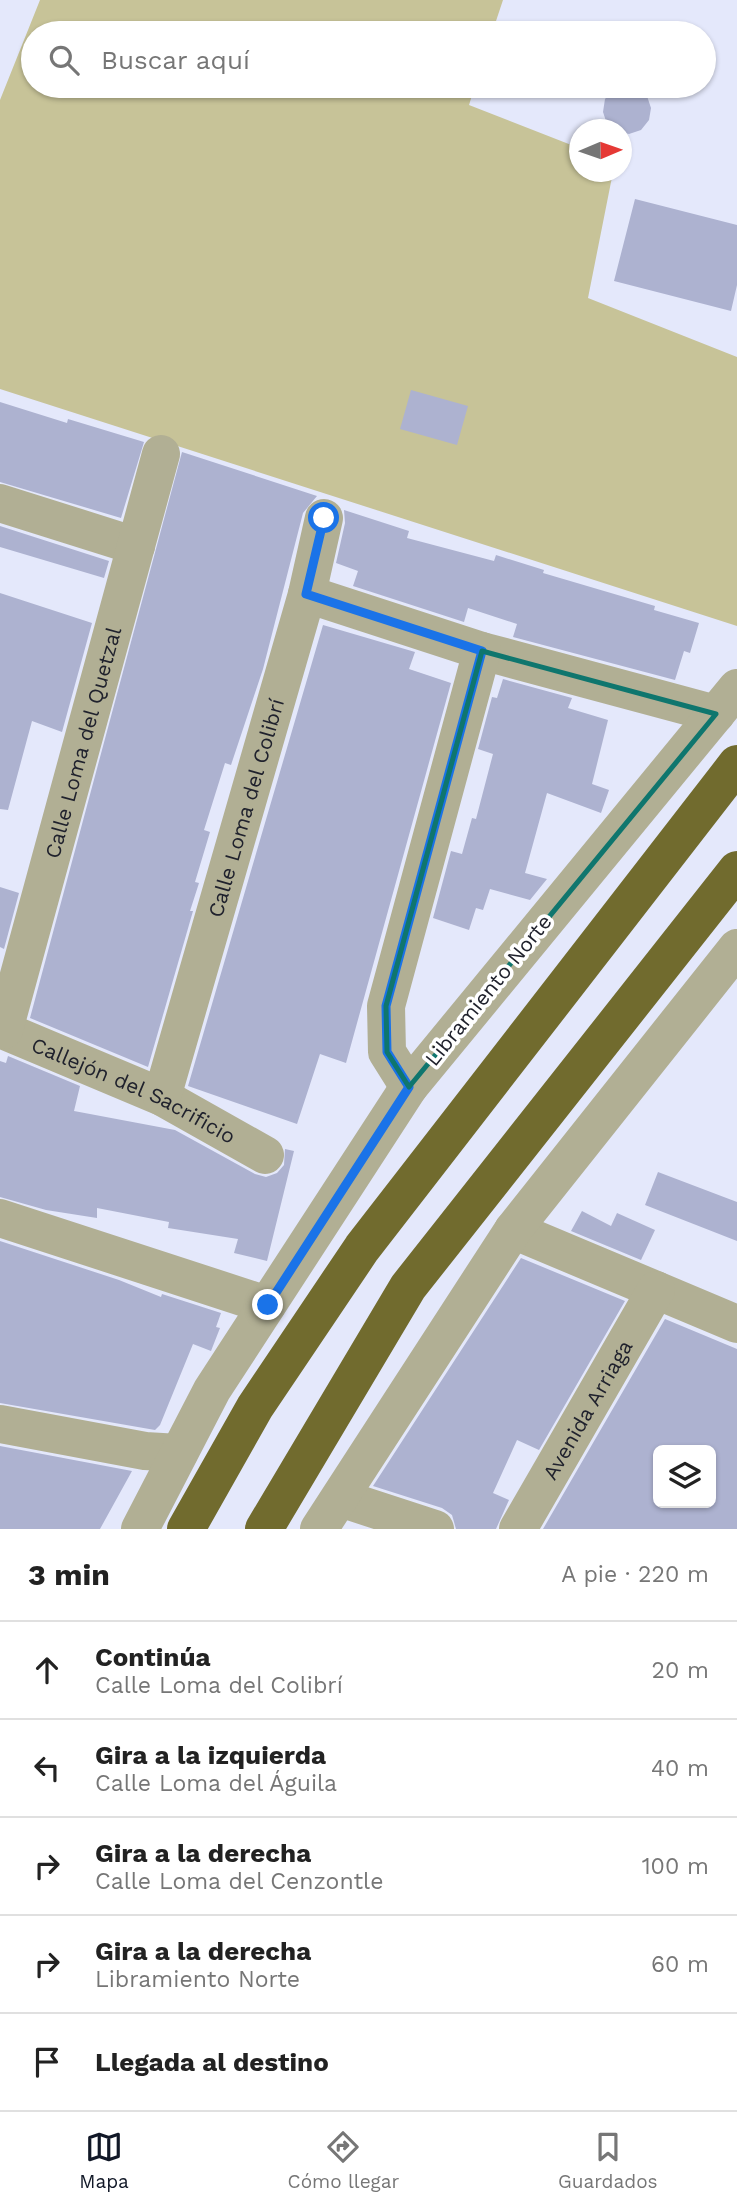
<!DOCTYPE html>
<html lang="es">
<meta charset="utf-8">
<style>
:root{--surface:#fff;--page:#f6f6f6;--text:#222;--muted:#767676;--line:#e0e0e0;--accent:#111827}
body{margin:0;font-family:"Work Sans",sans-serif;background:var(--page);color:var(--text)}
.controls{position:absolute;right:21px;bottom:21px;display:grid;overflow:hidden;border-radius:10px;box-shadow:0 2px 5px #0004}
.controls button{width:63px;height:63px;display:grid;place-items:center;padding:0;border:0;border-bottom:2px solid var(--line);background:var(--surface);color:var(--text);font:35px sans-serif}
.compass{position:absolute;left:569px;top:119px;width:63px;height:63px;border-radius:50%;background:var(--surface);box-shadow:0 2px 5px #0004;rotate:88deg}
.stop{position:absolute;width:21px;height:21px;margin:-16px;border:5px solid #1a73e8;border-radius:50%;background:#fff}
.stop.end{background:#1a73e8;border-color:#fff;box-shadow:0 2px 7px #0008}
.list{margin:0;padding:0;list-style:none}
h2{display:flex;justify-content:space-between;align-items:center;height:91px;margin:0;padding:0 28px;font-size:30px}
h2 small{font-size:23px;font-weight:400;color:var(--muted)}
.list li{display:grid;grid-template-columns:46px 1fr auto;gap:21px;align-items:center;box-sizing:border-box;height:98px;padding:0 28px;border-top:2px solid var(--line)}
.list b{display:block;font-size:26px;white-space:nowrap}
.list p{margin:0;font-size:23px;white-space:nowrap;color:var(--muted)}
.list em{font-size:23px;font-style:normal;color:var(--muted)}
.icon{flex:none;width:38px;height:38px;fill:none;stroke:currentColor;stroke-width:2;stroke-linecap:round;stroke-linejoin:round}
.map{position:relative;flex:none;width:737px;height:1529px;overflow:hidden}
.search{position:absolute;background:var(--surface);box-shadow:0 2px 5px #0004;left:21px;right:21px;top:21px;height:77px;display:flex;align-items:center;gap:18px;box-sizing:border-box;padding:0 24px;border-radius:38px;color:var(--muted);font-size:26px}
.sheet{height:581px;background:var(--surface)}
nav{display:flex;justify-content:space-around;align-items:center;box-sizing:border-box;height:98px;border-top:2px solid var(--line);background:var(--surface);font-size:19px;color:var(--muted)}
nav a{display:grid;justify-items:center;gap:4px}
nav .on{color:var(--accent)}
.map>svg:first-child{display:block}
.green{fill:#c7c398}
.building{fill:#adb2d0;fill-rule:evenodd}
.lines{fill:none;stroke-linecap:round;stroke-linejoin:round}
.minor{stroke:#b1af94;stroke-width:38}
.highway{stroke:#716b2e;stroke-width:38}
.route{stroke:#1a73e8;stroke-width:9}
.marked{fill:none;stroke:#0f766e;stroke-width:5;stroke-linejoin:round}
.labels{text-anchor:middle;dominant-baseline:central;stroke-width:7;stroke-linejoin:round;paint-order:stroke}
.street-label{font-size:21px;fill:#20222d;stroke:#fff}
</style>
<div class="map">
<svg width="737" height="1529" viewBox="0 0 737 1529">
<rect width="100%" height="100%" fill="#e4e8fb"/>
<!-- green -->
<path class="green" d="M40,0H503L492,33H33V86H475L469,105L579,148L580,172H613L588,298L737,357V626L0,389V100Z"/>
<!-- building -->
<path class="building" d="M625,86L637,88L647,96L651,108L649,120L641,130L629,134L614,130L607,124L603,112L605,99L613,90Z
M635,199L737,225V285L731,311L614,281Z
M411,390L468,406L457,445L400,429Z
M0,402L67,423L68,419L144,442L121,518L0,482Z
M182,452L317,496L303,513L263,669L231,765L225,763L204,830L210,832L195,882L199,883L190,911H193L148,1067L30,1018Z
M344,510L409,531L407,538L494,561L496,555L544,570L543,573L655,606L654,610L699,623L690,653L684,651L675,680L513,637L517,624L468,608L464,622L353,586L358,571L336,563L345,523Z
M0,526L109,561L104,578L0,547Z
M0,593L92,623L62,732L32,721L8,810L0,809Z
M323,625L415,652L409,669L451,683L346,1063L320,1054L297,1124L188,1086Z
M503,679L572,698L568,708L608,720L592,784L609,790L601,813L547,793L525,873L547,879L530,900L490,889L483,910L476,908L469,930L433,918L451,851L462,854L472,818L476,819L493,754L478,749L492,697L497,698Z
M0,887L19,893L4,949L0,947Z
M8,1056L80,1086L74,1111L175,1130L255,1174L266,1177L277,1173L284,1165L285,1149L294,1151L267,1261L234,1253L238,1239L168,1228L169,1222L97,1208V1218L46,1210L0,1197V1061L6,1063Z
M658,1172L737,1202V1241L645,1205Z
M582,1211L611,1226L617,1213L655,1230L641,1260L571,1231Z
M0,1241L119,1280L161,1297L162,1294L221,1313L216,1327L220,1328L211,1351L193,1344L160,1425L155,1430L0,1403Z
M521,1258L625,1301L539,1450L517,1440L493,1493L509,1500L496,1529H456L452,1515L442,1508L373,1486Z
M665,1319L737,1349V1529H543ZM658,1450H711V1503H658Z
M0,1446L132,1471L100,1529H0Z"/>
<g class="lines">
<!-- minor -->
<g class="minor">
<path d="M0,503L136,546"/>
<path d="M307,594L482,651L716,714"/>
<path id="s1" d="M0,1029L162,1097L265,1155"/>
<path id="s2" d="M4,1030L161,454"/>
<path d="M409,1087L387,1052L386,1006L482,651"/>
<path id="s3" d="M162,1097L307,594L324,518"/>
<path d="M0,1218L267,1305"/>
<path d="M513,1230L737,1324"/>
<path d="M0,1424L145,1451L179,1453"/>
<path d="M340,1498L435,1529"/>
<path d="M140,1529L212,1390L409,1087L737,688"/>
<path d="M319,1529L513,1230L737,948"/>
<path id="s4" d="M518,1529L656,1290"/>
</g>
<!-- highway -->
<path class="highway" d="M186,1529L255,1407L362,1248L737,764
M264,1529L408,1287L737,870"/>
</g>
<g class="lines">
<!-- route -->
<path class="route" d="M268,1305L409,1087L387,1052L386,1006L482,651L306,594L324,518"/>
</g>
<!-- marked area -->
<path class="marked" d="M482,651L716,714L409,1087L387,1052L386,1006Z"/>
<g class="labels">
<!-- street labels -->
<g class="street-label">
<text stroke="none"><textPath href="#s2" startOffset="298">Calle Loma del Quetzal</textPath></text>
<text stroke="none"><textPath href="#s3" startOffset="301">Calle Loma del Colibrí</textPath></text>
<text transform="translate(488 990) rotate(-51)">Libramiento Norte</text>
<text stroke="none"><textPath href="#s1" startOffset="147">Callejón del Sacrificio</textPath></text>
<text stroke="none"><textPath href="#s4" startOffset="138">Avenida Arriaga</textPath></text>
</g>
</g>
</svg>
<div class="controls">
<button><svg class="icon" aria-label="layers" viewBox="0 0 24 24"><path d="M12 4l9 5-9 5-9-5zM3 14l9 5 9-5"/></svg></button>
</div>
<svg class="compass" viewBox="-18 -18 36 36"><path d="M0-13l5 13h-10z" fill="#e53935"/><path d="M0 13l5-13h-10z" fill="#767676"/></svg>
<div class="stop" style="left:324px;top:518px"></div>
<div class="stop end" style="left:268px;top:1305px"></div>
<div class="search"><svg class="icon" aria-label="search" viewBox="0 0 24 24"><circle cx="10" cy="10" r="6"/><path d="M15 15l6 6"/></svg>Buscar aquí</div>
</div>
<section class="sheet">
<h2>3 min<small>A pie · 220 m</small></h2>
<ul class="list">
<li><svg class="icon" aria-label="ahead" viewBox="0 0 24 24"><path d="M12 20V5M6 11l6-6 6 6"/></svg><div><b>Continúa</b><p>Calle Loma del Colibrí</p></div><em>20 m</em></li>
<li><svg class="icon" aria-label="left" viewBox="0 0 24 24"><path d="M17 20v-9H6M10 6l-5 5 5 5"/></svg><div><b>Gira a la izquierda</b><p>Calle Loma del Águila</p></div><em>40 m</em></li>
<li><svg class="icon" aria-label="right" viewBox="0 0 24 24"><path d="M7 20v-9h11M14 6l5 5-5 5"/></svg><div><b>Gira a la derecha</b><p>Calle Loma del Cenzontle</p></div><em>100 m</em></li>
<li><svg class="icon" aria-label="right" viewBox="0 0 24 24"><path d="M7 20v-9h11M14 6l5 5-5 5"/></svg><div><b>Gira a la derecha</b><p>Libramiento Norte</p></div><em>60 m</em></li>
<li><svg class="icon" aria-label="arrive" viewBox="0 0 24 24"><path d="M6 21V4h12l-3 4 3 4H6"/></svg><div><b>Llegada al destino</b></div></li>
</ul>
</section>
<nav>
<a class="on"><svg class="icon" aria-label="map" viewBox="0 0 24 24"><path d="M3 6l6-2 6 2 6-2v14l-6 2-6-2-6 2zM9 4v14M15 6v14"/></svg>Mapa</a>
<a><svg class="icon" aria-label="directions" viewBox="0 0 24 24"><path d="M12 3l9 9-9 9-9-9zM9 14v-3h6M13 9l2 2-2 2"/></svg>Cómo llegar</a>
<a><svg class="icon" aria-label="saved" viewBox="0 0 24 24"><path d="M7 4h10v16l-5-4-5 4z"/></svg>Guardados</a>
</nav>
